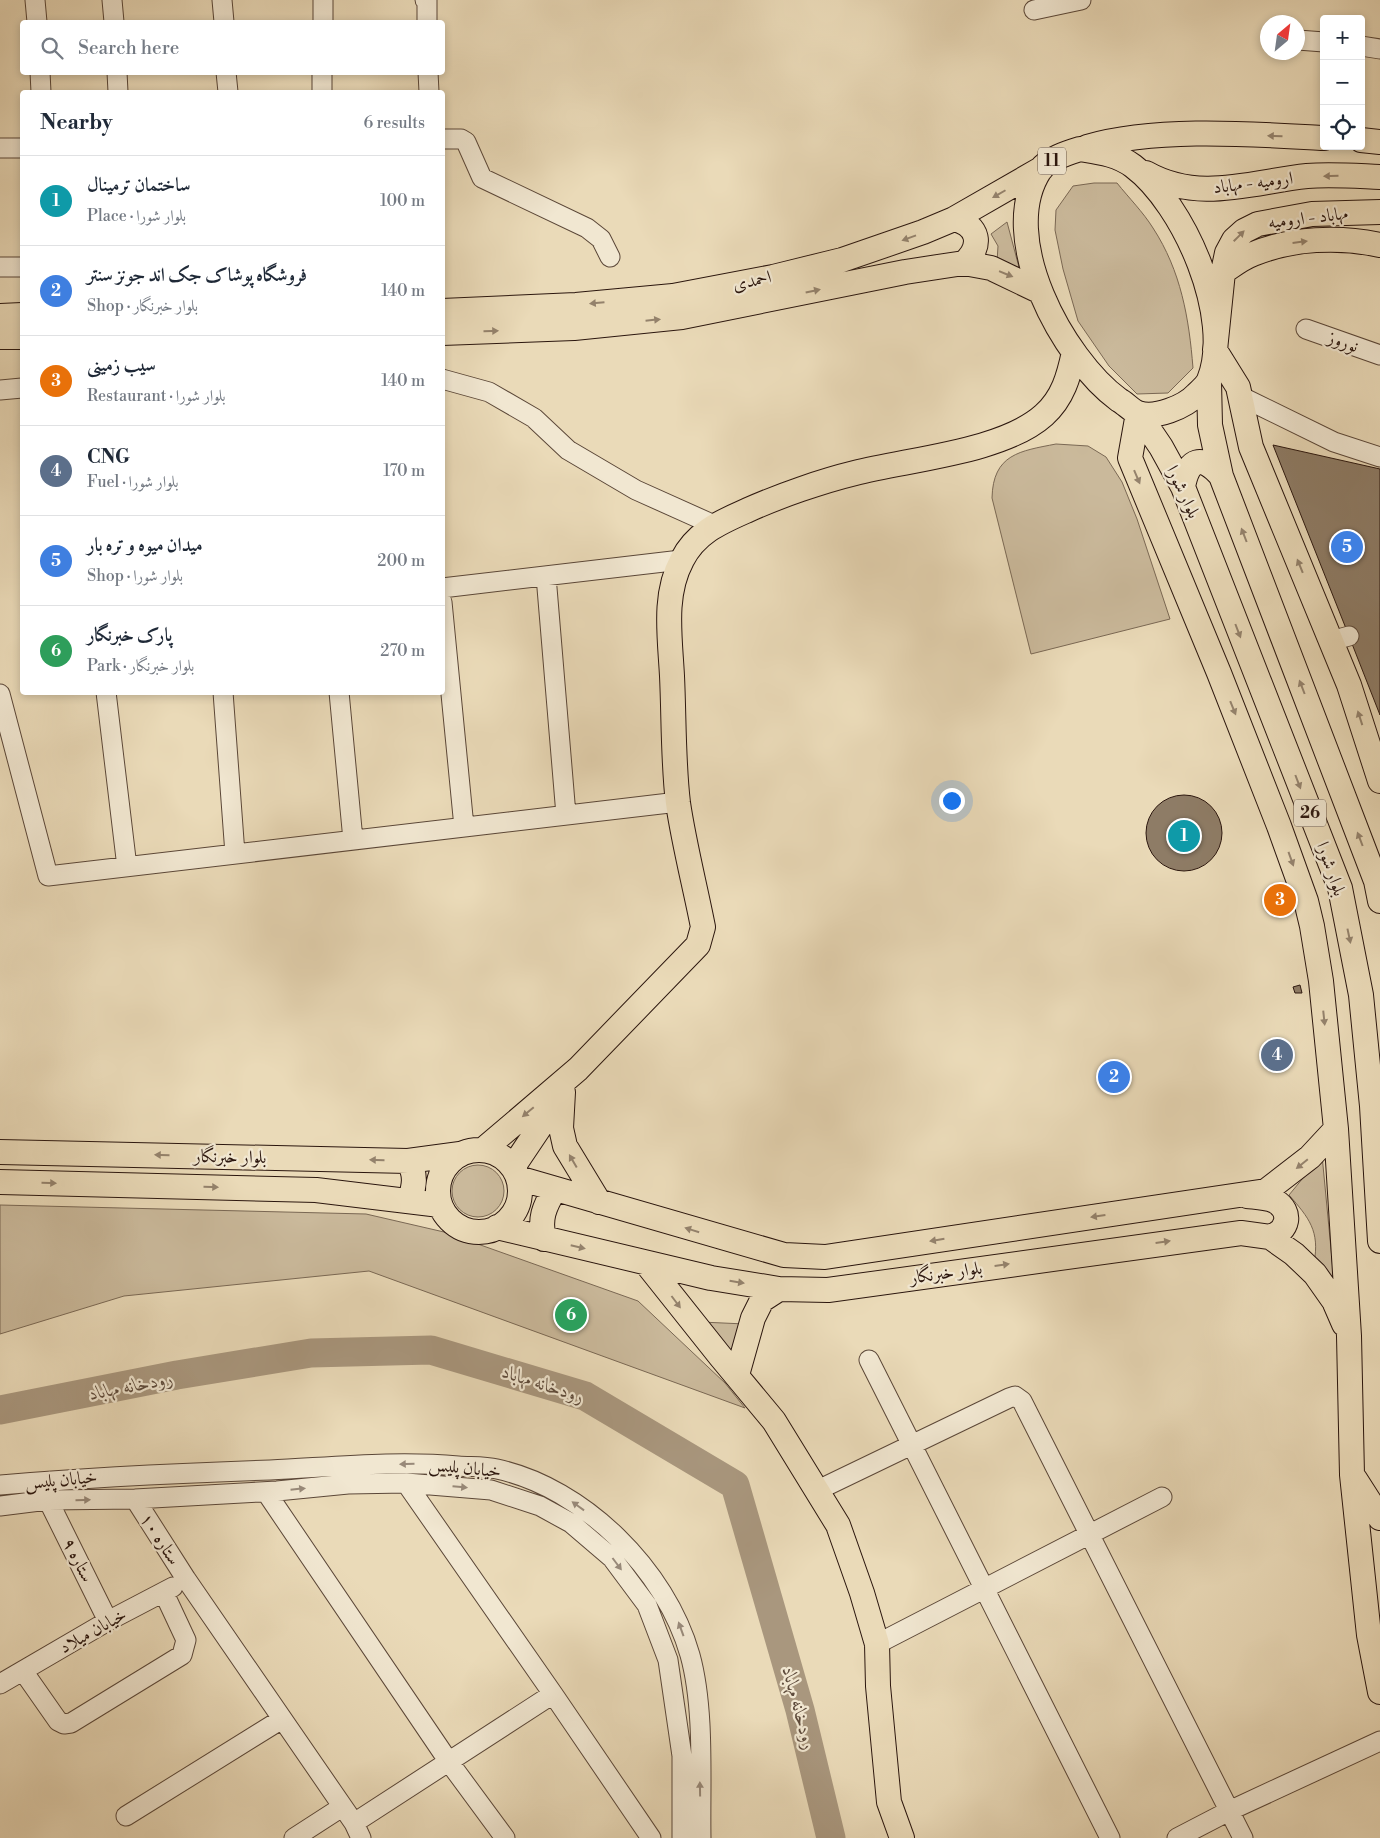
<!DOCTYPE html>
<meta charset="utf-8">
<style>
:root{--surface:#fff;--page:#f2f2f3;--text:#1f2937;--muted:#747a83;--line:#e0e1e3;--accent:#8f2418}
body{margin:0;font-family:"Libre Bodoni",Amiri,serif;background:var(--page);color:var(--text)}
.controls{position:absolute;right:15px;top:15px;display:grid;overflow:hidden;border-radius:5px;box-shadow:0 2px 8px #0003}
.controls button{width:45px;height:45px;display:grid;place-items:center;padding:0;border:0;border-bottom:1px solid var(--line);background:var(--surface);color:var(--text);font:25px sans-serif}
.compass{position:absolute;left:1260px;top:15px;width:45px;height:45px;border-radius:50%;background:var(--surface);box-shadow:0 2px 8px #0003;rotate:29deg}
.you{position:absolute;left:951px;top:800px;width:18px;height:18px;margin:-12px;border:4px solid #fff;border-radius:50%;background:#1a73e8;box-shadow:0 0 0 8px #1a73e833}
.badge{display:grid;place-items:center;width:32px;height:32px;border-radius:50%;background:var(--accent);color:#fff;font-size:16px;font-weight:700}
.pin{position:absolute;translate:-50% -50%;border:2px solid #fff;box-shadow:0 1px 5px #0006}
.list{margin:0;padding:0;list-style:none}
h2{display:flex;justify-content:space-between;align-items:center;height:65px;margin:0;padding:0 20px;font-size:21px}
h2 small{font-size:16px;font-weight:400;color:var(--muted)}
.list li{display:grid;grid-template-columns:32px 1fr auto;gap:15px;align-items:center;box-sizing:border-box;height:90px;padding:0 20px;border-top:1px solid var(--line)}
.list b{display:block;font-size:19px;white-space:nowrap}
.list p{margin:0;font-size:16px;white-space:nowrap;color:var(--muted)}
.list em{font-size:16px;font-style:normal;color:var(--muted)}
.icon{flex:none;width:28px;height:28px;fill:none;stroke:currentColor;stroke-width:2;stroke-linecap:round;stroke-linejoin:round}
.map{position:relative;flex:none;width:1380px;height:1838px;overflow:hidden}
.search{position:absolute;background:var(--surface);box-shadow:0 2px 8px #0003;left:20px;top:20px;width:425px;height:55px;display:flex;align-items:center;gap:12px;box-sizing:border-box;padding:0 18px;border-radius:5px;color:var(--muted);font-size:19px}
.panel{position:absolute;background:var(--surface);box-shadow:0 2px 8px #0003;left:20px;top:90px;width:425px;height:605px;border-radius:5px}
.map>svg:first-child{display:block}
.green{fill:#cab99b;stroke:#7a6854}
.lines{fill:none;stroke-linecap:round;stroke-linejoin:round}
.river{stroke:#a9977e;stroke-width:29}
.building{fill:#8e7c66;stroke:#2b160e}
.minor-casing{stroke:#5b4738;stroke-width:21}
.major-casing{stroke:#2b160e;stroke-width:26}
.minor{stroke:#f1e7d1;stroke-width:19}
.major{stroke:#eadab8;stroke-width:24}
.oneway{fill:#94826c}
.oneway2{fill:#988979}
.labels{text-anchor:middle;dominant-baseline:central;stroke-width:4.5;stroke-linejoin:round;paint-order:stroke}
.shield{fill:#f1e7d1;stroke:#665548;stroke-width:1}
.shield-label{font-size:16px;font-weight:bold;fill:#2b160e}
.street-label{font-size:18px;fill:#2b160e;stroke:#f1e7d1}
.water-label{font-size:19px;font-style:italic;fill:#5d4a3b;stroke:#f1e7d1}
</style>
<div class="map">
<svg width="1380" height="1838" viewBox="0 0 1380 1838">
<rect width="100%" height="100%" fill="#eadab8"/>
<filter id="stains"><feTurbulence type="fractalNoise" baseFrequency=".004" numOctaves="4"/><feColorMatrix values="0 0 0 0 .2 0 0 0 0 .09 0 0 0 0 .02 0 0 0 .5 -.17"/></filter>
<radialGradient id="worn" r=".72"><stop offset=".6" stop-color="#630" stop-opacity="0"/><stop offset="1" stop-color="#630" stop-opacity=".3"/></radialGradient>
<!-- green -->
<path class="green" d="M1094,183H1117C1129,198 1143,212 1153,228C1181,271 1189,318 1193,368L1168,393L1137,394L1109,366L1078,321L1063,269L1055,230L1056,210L1073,186Z
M1007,222L1020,271L997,262L998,246L991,234Z
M1056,444L1088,446L1106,457L1122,482L1137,519L1170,619L1031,654L992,498C993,454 1020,451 1056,444Z
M1322,1155L1335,1291L1314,1263C1320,1231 1309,1218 1289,1195Z
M452 1191a26 26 0 1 1 52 0a26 26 0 1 1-52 0Z
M0,1205L366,1214L444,1232L638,1301L725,1383L745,1408L369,1271L124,1296L0,1334Z
M701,1322L745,1324L733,1361Z"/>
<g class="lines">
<!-- river -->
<path class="river" d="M0,1410L177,1375L311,1353L431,1350L585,1396L735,1485L800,1710L831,1838"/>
</g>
<!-- building -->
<path class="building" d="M1273,445L1380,469V715L1345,626Z
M1146 833a38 38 0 1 1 76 0a38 38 0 1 1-76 0Z
M1282,895L1285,903L1279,906L1276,896Z
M1300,985L1302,993H1295L1293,987Z"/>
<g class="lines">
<!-- minor casing -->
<g class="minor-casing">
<path id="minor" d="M35,0L37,22
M112,0L114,22
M222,0L224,22
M425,0H427V22
M1034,10L1081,0
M323,22V0
M1298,40L1324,42
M1361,46L1380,49
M40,72L41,92
M117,72L118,92
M226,72L228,92
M428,72L429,92
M322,92V72
M442,139H461L466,142L482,178L587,228L601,239L610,257
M0,148H22
M0,267H22
M1306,329L1380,355
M442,379L489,392L534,418L568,450L636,490L714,525
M0,390L22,388
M1240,396L1334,442L1380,457
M546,576L566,815
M442,588L681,560
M442,602L464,827
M1331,641L1349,636
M106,692L127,867
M223,692L235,854
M339,692L353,840
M0,694L48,876L678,802
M869,1360L1110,1838
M406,1483L553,1694L651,1838
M0,1485C90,1477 180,1473 270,1470C332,1467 396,1460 458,1466C471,1467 484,1466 497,1469C584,1488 666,1570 690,1655C705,1709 700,1781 701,1838
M818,1490L1009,1398L1015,1396L1022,1401L1243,1838
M266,1492L449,1762L505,1838
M135,1499L186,1579L354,1823L361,1838
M48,1500L108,1621
M0,1506L48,1500L135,1499L277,1491L348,1484L406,1483L491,1490L540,1506L571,1523L612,1558L647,1605L668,1660L682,1756V1838
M877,1644L1162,1497
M23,1671L58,1721L64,1724L71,1723L182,1655L186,1640L164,1593
M0,1684L108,1621L173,1587
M126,1816L282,1719
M354,1823L553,1694
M294,1838L342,1807
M1177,1838L1229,1811L1380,1741"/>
</g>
<!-- major casing -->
<g class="major-casing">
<path id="major" d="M1361,140L1380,142
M1087,147C1156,127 1251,134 1324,138
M1080,149C1098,152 1117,154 1133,166C1184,204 1234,318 1209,380C1207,385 1201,390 1197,394C1185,407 1155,419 1138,413C1132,411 1125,403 1119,400C1063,359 996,237 1040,170C1048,159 1067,153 1080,149Z
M1146,173C1199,203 1251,182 1307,176C1331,174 1356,176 1380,177
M1380,212L1312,214L1258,224L1244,231L1234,240L1227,253L1223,272L1215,350L1238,387L1251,447L1349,685L1380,781
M954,219C979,225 983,246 964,263
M1223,272C1232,266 1242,258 1253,254C1292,238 1339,236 1380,245
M442,311L576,305L673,296L773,277L842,260L923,232L954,219L1041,169
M0,316L22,315
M442,333L574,328L682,317L905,272L964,263L991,268L1039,291
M0,337H22
M1209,381L1210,425L1221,476L1376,881L1380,901
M1138,413L1130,458L1219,673L1279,826L1306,901L1312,926L1321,981L1336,1129L1349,1336L1352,1475L1369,1635L1380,1692
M1138,413L1161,447L1183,487L1340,888L1361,995L1372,1106L1380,1241
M1183,487C1188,458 1202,454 1221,476
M563,1092L561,1128L565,1146L599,1202
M483,1150L578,1069L698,945L703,927C695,886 684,844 678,803C673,761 674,718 672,676C670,637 663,595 682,560C696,532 721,522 748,510C779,496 822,481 855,473C909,459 1003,452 1044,415C1063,398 1069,376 1074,352
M438 1191a41 41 0 1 1 82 0a41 41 0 1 1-82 0Z
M0,1152L408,1161L460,1154
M408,1161C417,1175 414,1186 410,1201
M513,1167L562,1094
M518,1178L784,1255L825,1257L1266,1191L1310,1157L1336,1129
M0,1182L316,1190L440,1205
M1247,1196C1256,1197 1266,1197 1275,1201C1293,1212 1288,1231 1270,1237
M497,1227L711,1278L779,1289L828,1290L1241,1233L1270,1237L1294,1254L1315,1274L1334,1301L1344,1324
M544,1239C539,1219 544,1207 555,1189
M646,1263L720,1356L774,1421L838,1525L862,1593L877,1644L878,1686L889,1802L902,1838
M737,1375L753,1318L762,1300L779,1289
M1355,1479L1380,1518"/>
</g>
<!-- minor -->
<use href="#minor" class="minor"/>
<!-- major -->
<use href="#major" class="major"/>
</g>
<!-- one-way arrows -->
<defs><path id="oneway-solid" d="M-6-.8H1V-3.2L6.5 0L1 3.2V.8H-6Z" transform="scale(1.25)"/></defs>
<g class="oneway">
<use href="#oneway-solid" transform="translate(1275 136) rotate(-178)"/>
<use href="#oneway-solid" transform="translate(1331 176) rotate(179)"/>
<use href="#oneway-solid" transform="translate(999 194) rotate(150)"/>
<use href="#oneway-solid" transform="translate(1239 236) rotate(-45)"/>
<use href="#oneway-solid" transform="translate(909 238) rotate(160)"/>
<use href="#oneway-solid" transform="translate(1300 242) rotate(-7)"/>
<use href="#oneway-solid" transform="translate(1006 274) rotate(22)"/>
<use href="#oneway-solid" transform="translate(813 291) rotate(-12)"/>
<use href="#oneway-solid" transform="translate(597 303) rotate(175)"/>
<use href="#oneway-solid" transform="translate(653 320) rotate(-6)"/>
<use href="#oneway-solid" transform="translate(491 331) rotate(-2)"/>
<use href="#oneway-solid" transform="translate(1137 477) rotate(67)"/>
<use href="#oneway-solid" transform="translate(1244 535) rotate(-111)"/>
<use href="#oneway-solid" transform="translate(1300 566) rotate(-112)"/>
<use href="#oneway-solid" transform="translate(1238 631) rotate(69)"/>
<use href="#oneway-solid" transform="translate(1302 687) rotate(-111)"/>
<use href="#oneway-solid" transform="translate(1233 708) rotate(68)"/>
<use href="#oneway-solid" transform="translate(1360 718) rotate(-108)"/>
<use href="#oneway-solid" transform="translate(1298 782) rotate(69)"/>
<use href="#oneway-solid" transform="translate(1360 839) rotate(-111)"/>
<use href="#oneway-solid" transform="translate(1291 859) rotate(70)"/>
<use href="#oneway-solid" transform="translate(1349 936) rotate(78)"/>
<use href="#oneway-solid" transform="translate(1324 1018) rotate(84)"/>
<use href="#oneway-solid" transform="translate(528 1112) rotate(140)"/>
<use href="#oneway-solid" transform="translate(162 1155) rotate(-179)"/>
<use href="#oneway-solid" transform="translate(377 1160) rotate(-179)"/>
<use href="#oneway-solid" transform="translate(573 1161) rotate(-120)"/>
<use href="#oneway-solid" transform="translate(1302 1164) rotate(141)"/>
<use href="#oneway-solid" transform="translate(49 1183) rotate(1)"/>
<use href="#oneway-solid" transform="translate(211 1187) rotate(1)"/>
<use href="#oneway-solid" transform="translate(1098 1216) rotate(172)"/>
<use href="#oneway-solid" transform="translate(692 1230) rotate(-163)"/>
<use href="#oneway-solid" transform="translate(937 1240) rotate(171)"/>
<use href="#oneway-solid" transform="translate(1163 1242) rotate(-8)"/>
<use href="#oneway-solid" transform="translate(578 1247) rotate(13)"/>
<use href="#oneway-solid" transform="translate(1002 1265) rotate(-8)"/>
<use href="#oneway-solid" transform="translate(737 1282) rotate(9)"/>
<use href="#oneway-solid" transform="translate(676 1302) rotate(53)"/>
</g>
<g class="oneway2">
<use href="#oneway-solid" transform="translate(407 1464) rotate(178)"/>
<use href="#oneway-solid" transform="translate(460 1487) rotate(5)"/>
<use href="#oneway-solid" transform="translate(298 1489) rotate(-6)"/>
<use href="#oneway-solid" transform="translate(83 1500) rotate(-1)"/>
<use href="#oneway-solid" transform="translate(578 1506) rotate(-144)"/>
<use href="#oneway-solid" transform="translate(617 1564) rotate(53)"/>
<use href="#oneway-solid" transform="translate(681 1629) rotate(-110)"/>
<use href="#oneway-solid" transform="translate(700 1789) rotate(-91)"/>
</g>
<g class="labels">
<!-- shield labels -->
<g class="shield">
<rect x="1038" y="147.5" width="28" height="27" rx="4"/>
<rect x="1294" y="799.5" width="32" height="27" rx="4"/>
</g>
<g class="shield-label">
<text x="1052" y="161">11</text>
<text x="1310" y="813">26</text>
</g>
<!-- street labels -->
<g class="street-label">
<text transform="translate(1253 183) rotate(-7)">ارومیه - مهاباد</text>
<text transform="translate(1308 218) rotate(-7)">مهاباد - ارومیه</text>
<text transform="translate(752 281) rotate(-13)">احمدی</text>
<text transform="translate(1343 342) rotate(19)">نوروز</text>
<text transform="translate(1183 492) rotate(65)">بلوار شورا</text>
<text transform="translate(1331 869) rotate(71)">بلوار شورا</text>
<text transform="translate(230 1157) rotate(1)">بلوار خبرنگار</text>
<text transform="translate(946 1273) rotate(-8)">بلوار خبرنگار</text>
<text transform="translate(465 1468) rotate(6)">خیابان پلیس</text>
<text transform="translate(61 1480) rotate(-5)">خیابان پلیس</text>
<text transform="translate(160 1539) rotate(57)">ستاره ۱۰</text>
<text transform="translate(78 1560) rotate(63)">ستاره ۹</text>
<text transform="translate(93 1631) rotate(-29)">خیابان میلاد</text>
</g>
<!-- water labels -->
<g class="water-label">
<text transform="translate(543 1384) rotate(18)">رودخانه مهاباد</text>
<text transform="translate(131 1386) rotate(-11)">رودخانه مهاباد</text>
<text transform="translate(799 1708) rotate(75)">رودخانه مهاباد</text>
</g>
</g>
<rect width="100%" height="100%" filter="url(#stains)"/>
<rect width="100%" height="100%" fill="url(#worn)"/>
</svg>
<div class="controls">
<button>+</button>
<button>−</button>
<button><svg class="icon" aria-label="locate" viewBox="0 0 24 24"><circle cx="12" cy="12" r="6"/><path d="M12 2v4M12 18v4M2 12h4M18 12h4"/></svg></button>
</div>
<svg class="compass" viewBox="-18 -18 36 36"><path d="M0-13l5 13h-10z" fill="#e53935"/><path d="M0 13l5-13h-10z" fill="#747a83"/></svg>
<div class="you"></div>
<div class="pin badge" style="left:1184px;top:836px;background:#0f9aa8">1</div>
<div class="pin badge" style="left:1114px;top:1077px;background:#3f7fe0">2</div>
<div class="pin badge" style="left:1280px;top:900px;background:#e8710a">3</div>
<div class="pin badge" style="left:1277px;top:1055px;background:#5c6f8a">4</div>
<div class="pin badge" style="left:1347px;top:547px;background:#3f7fe0">5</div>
<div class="pin badge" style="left:571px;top:1315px;background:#2e9e5b">6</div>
<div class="search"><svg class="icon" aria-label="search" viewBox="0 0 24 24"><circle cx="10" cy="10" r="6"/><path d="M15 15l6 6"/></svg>Search here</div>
<section class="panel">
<h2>Nearby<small>6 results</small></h2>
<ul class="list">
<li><span class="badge" style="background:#0f9aa8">1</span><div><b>ساختمان ترمینال</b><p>Place · بلوار شورا</p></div><em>100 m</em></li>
<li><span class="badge" style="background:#3f7fe0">2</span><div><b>فروشگاه پوشاک جک اند جونز سنتر</b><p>Shop · بلوار خبرنگار</p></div><em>140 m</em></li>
<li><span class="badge" style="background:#e8710a">3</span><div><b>سیب زمینی</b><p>Restaurant · بلوار شورا</p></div><em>140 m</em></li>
<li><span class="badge" style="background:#5c6f8a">4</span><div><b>CNG</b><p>Fuel · بلوار شورا</p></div><em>170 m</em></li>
<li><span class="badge" style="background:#3f7fe0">5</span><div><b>میدان میوه و تره بار</b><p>Shop · بلوار شورا</p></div><em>200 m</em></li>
<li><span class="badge" style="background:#2e9e5b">6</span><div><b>پارک خبرنگار</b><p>Park · بلوار خبرنگار</p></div><em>270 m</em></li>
</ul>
</section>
</div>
